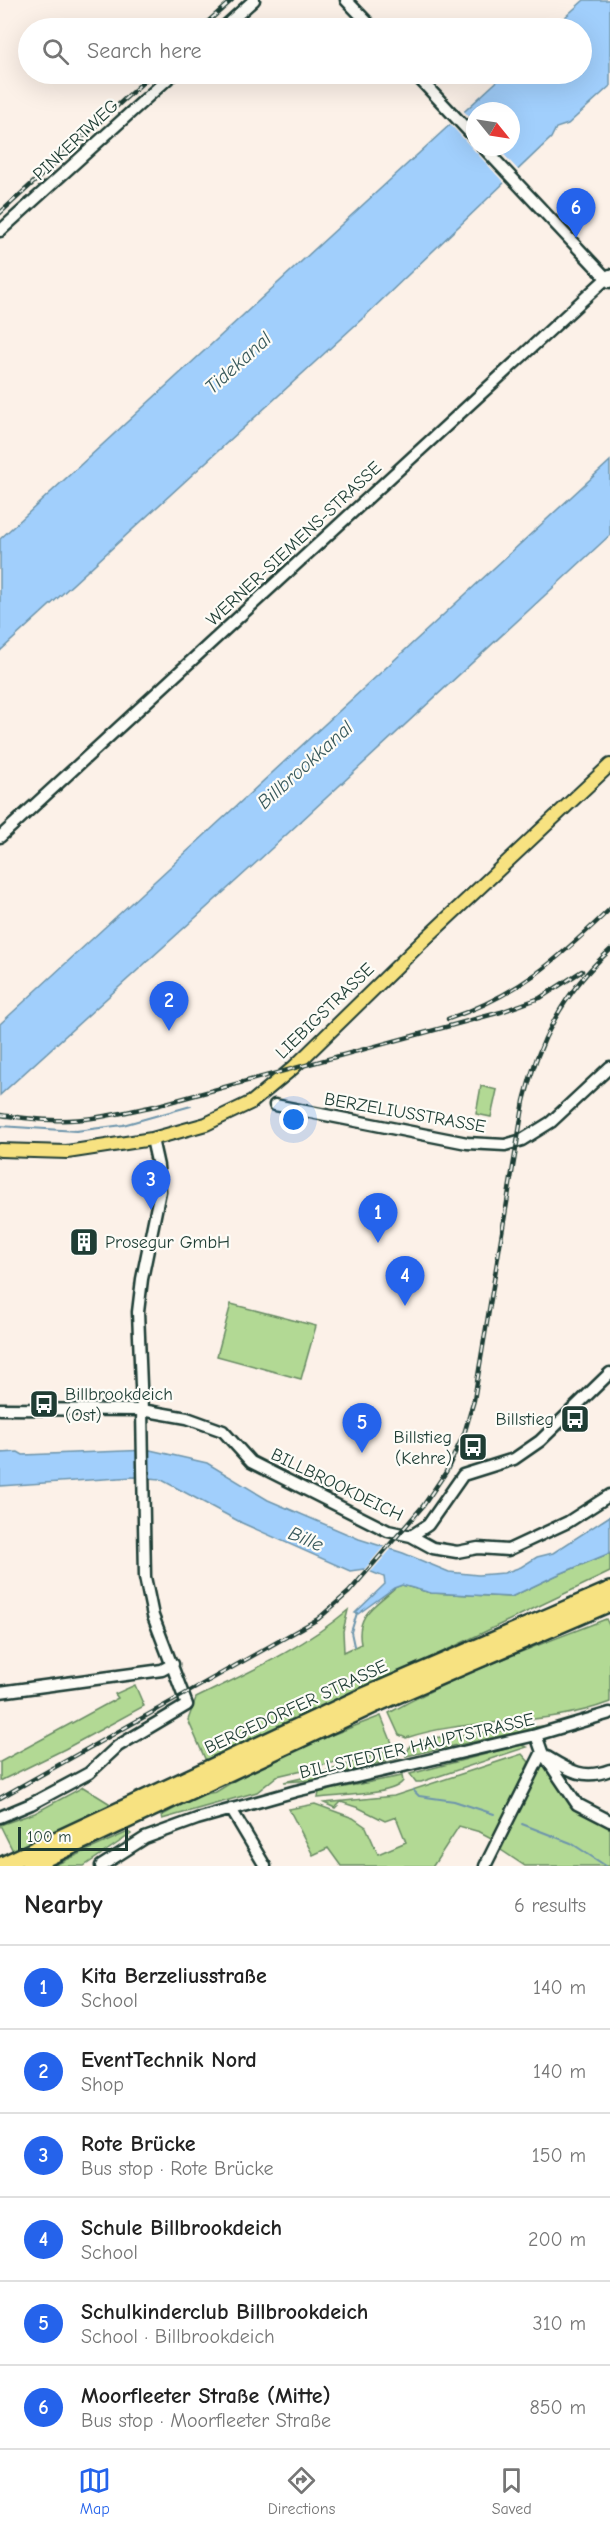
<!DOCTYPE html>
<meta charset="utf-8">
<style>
:root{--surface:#fff;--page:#f6f6f6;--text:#222;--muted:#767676;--line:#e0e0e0;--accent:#2563eb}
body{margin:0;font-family:"Comic Neue",sans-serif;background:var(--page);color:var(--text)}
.compass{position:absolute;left:466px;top:102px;width:54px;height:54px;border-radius:50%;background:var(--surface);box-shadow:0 6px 24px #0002;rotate:120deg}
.scale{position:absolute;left:18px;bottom:15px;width:110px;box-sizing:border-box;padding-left:6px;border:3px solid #1f3d34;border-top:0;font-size:16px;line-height:21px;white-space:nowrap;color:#1f3d34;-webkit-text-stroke:4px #fdfcf7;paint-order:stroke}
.you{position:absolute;left:294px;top:1120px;width:21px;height:21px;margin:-15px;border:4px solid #fff;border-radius:50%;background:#1a73e8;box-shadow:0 0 0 9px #1a73e833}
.badge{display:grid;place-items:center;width:39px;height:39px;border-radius:50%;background:var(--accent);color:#fff;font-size:20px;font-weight:700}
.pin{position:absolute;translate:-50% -50px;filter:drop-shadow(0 2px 3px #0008)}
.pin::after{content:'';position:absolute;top:32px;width:21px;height:18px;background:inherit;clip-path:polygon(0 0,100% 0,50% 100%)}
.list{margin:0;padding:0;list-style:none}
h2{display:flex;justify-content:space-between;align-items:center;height:78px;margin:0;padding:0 24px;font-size:26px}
h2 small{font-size:20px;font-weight:400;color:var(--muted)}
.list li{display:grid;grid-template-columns:39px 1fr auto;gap:18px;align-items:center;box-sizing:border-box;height:84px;padding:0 24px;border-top:2px solid var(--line)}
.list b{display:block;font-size:22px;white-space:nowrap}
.list p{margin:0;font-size:20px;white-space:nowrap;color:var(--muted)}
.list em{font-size:20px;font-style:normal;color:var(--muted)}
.icon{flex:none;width:33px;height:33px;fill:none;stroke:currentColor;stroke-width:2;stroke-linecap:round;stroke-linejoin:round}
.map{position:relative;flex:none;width:610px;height:1866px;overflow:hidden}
.search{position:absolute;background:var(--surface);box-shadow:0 6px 24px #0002;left:18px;right:18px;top:18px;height:66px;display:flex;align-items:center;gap:15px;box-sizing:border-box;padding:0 21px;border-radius:33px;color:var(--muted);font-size:22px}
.sheet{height:582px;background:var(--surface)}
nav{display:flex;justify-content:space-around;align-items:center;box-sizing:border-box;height:84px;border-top:2px solid var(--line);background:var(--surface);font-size:16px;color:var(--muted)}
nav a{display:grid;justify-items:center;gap:3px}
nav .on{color:var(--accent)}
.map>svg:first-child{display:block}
.green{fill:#b2d994;stroke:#688b64;stroke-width:1.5}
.water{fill:#a1cffc;stroke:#6d95ac;stroke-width:1.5;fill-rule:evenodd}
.pier{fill:#fcf1e8}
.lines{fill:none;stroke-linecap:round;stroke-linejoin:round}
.stream{stroke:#6d95ac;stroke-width:2}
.minor-casing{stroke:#1f3d34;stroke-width:15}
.major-casing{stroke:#1f3d34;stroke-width:16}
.highway-casing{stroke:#1f3d34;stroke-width:20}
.minor{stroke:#fdfcf7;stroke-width:10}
.major{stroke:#f7e281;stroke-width:12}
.highway{stroke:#f7e281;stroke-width:15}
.rail-casing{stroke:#1f3d34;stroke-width:4.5}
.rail{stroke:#fdfcf7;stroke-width:2;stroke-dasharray:7;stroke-linecap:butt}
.labels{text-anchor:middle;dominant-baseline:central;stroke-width:4.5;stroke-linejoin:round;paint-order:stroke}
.street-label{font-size:18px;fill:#1f3d34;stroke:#fdfcf7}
.poi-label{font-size:18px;fill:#1f3d34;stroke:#fdfcf7;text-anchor:start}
.water-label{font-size:20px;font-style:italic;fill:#395a5c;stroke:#fdfcf7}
</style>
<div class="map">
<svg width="610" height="1866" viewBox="0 0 610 1866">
<rect width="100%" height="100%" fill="#fcf1e8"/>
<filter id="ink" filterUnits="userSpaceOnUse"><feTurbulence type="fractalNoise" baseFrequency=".0167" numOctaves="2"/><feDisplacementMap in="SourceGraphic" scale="12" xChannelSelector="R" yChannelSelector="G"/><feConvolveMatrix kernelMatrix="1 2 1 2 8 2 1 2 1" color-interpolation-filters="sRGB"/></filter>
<g filter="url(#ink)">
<!-- green -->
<path class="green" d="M481,1086L497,1090L491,1117L476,1114Z
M231,1304L316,1326L301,1379L217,1356Z
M610,1553V1572L384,1680L206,1761L188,1720L196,1698C249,1672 303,1648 348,1610L343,1631L344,1652L361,1644C355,1614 376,1605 396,1587L402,1585L431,1593L511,1597L557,1575Z
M606,1619L610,1627V1702C543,1728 471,1716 406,1738L399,1735L389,1713C458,1674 532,1648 606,1619Z
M135,1685L144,1706L65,1749L0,1781V1762L118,1698L115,1694Z
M381,1716L392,1743L332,1763L277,1776L257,1792L162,1819L161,1816L199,1795L216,1792L242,1776L321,1739Z
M552,1725L406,1756L410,1745L432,1738Z
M521,1745L527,1747L421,1782H416L410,1774Z
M386,1751L395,1754L398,1758L315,1780L284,1782L319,1774Z
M522,1754L529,1762L493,1839L480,1832L459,1826L433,1866H341L328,1848L313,1855L289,1809L315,1804L353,1818L366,1827L378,1854L406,1842L396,1817L385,1821L359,1808L341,1802L335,1808L324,1803L394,1796Z
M543,1763C566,1800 571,1807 610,1828V1866H525L501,1850L539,1766Z
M402,1776L403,1781C393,1796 336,1795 318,1798L319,1792Z
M83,1787L112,1805L13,1851L0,1825L35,1813Z
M128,1832L131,1834L84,1866H53Z"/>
<!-- water -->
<path class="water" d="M584,0H610V86L568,124L556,128L551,138L363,318L0,651V539L505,74H582V28H553ZM475,111H511V147H475Z
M610,461V535L258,861L0,1095V1024Z
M150,1450L207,1463L268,1500L359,1539L403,1553L449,1572L478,1575L504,1573L521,1567L537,1557L553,1553L610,1516V1553L557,1575L511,1597L431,1593L402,1585L394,1588L358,1614L355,1613L385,1584L384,1577L364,1569L350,1571L242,1523L160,1479L134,1477L0,1486V1453L18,1452L23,1455Z"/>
<!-- pier -->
<path class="pier" d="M462,109L475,123V147H497L520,172L507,186L448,122Z
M385,1545L393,1547L369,1574L362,1572Z"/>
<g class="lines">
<!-- stream -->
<path class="stream" d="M0,1126L76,1131L123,1125L191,1106
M354,1646L351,1632L357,1613
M413,1790L419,1796L454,1801L494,1814
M522,1824L571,1843L606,1866"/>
<!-- minor casing -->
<g class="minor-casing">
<path id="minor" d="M346,0L373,28
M223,28L254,0
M415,74L475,138
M483,147L610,282
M0,231L173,74
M0,837L610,275
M275,1105L467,1143L505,1145L522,1140L551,1122L610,1067
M0,1409L142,1410L187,1418L223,1431L251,1462L388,1531L411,1536L433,1548L457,1552L478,1548L508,1550L568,1522L610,1495
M411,1536L428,1525L463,1475L514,1459L540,1441L610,1373
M0,1692L162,1670L173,1664
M536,1735L542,1752L577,1804L610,1821
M547,1757C570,1771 584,1780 610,1770
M231,1809L265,1866
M0,1817L31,1804L89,1773L118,1746L187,1705L153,1616L145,1577L142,1410L138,1312L142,1279L160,1191L158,1166L152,1139
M101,1866L145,1838L197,1819L296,1791L536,1735L610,1713
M485,1866L542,1752"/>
</g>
<!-- major casing -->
<g class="major-casing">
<path id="major" d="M0,1150L67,1152L152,1139L206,1124L252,1102L293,1068L423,941L610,765"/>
</g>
<!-- highway casing -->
<g class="highway-casing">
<path id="highway" d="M0,1866L355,1700L610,1590
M29,1866L376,1704L610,1603"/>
</g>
<!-- minor -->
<use href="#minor" class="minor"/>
<!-- major -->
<use href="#major" class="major"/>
<!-- highway -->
<use href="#highway" class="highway"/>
<!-- rail casing -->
<g class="rail-casing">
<path id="rail" d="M201,28L232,0
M0,213L152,74
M448,1019C520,994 557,960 610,909
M0,1115C17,1117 34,1120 52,1120C86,1122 121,1113 155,1106L501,1012L540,998L582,971
M0,1798L318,1619L349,1592L423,1506L446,1472L464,1434L474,1400L524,1101C538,1041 564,992 610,950"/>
</g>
<!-- rail -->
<use href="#rail" class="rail"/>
</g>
</g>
<!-- icons -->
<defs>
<g id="building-square" transform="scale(1.5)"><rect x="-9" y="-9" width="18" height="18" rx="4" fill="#1f3d34" stroke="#fdfcf7"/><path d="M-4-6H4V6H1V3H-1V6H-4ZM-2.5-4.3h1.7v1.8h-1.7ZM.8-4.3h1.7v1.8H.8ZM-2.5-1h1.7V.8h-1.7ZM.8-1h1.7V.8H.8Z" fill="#fff"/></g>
<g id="bus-square" transform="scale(1.5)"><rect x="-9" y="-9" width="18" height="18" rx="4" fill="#1f3d34" stroke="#fdfcf7"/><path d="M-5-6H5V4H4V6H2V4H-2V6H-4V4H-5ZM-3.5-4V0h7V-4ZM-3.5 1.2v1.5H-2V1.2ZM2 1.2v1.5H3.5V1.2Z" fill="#fff"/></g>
</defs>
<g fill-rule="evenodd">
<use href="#building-square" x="84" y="1242"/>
<use href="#bus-square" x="44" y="1404"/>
<use href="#bus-square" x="575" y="1419"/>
<use href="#bus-square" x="473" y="1447"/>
</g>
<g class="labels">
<!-- street labels -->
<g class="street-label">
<text transform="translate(76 140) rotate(-43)">PINKERTWEG</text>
<text transform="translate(294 544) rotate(-43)">WERNER-SIEMENS-STRASSE</text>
<text transform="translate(325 1011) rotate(-44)">LIEBIGSTRASSE</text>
<text transform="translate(405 1113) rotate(10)">BERZELIUSSTRASSE</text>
<text transform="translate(337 1485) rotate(26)">BILLBROOKDEICH</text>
<text transform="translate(296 1707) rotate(-25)">BERGEDORFER STRASSE</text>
<text transform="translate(417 1746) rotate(-13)">BILLSTEDTER HAUPTSTRASSE</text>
</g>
<!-- poi labels -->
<g class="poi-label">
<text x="105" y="1242">Prosegur GmbH</text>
<text x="65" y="1394">Billbrookdeich<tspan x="65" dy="21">(Ost)</tspan></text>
<text x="554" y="1419" text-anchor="end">Billstieg</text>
<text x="452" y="1437" text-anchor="end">Billstieg<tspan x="452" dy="21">(Kehre)</tspan></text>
</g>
<!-- water labels -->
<g class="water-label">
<text transform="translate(238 363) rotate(-42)">Tidekanal</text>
<text transform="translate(305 765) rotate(-42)">Billbrookkanal</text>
<text transform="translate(306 1539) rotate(23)">Bille</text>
</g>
</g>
</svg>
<svg class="compass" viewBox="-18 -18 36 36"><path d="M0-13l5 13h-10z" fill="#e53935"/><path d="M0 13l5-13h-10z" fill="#767676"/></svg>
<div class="scale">100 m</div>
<div class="you"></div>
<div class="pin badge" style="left:378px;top:1243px">1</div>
<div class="pin badge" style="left:169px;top:1031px">2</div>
<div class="pin badge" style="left:151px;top:1210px">3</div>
<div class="pin badge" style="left:405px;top:1306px">4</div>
<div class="pin badge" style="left:362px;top:1453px">5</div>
<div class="pin badge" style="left:576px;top:238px">6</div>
<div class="search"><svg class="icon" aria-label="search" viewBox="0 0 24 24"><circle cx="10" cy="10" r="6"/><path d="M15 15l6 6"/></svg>Search here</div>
</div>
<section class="sheet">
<h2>Nearby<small>6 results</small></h2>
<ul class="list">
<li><span class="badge">1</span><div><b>Kita Berzeliusstraße</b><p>School</p></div><em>140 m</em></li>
<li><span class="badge">2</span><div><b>EventTechnik Nord</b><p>Shop</p></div><em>140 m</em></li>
<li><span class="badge">3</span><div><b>Rote Brücke</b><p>Bus stop · Rote Brücke</p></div><em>150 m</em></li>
<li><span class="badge">4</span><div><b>Schule Billbrookdeich</b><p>School</p></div><em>200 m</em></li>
<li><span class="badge">5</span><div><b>Schulkinderclub Billbrookdeich</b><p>School · Billbrookdeich</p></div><em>310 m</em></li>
<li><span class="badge">6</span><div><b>Moorfleeter Straße (Mitte)</b><p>Bus stop · Moorfleeter Straße</p></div><em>850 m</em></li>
</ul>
</section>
<nav>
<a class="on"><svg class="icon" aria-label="map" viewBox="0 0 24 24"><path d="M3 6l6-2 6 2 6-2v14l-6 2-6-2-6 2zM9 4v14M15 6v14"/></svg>Map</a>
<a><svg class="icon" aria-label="directions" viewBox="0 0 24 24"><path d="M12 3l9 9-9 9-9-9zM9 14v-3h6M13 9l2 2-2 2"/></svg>Directions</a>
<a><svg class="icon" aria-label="saved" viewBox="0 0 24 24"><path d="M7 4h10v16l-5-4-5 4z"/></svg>Saved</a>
</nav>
